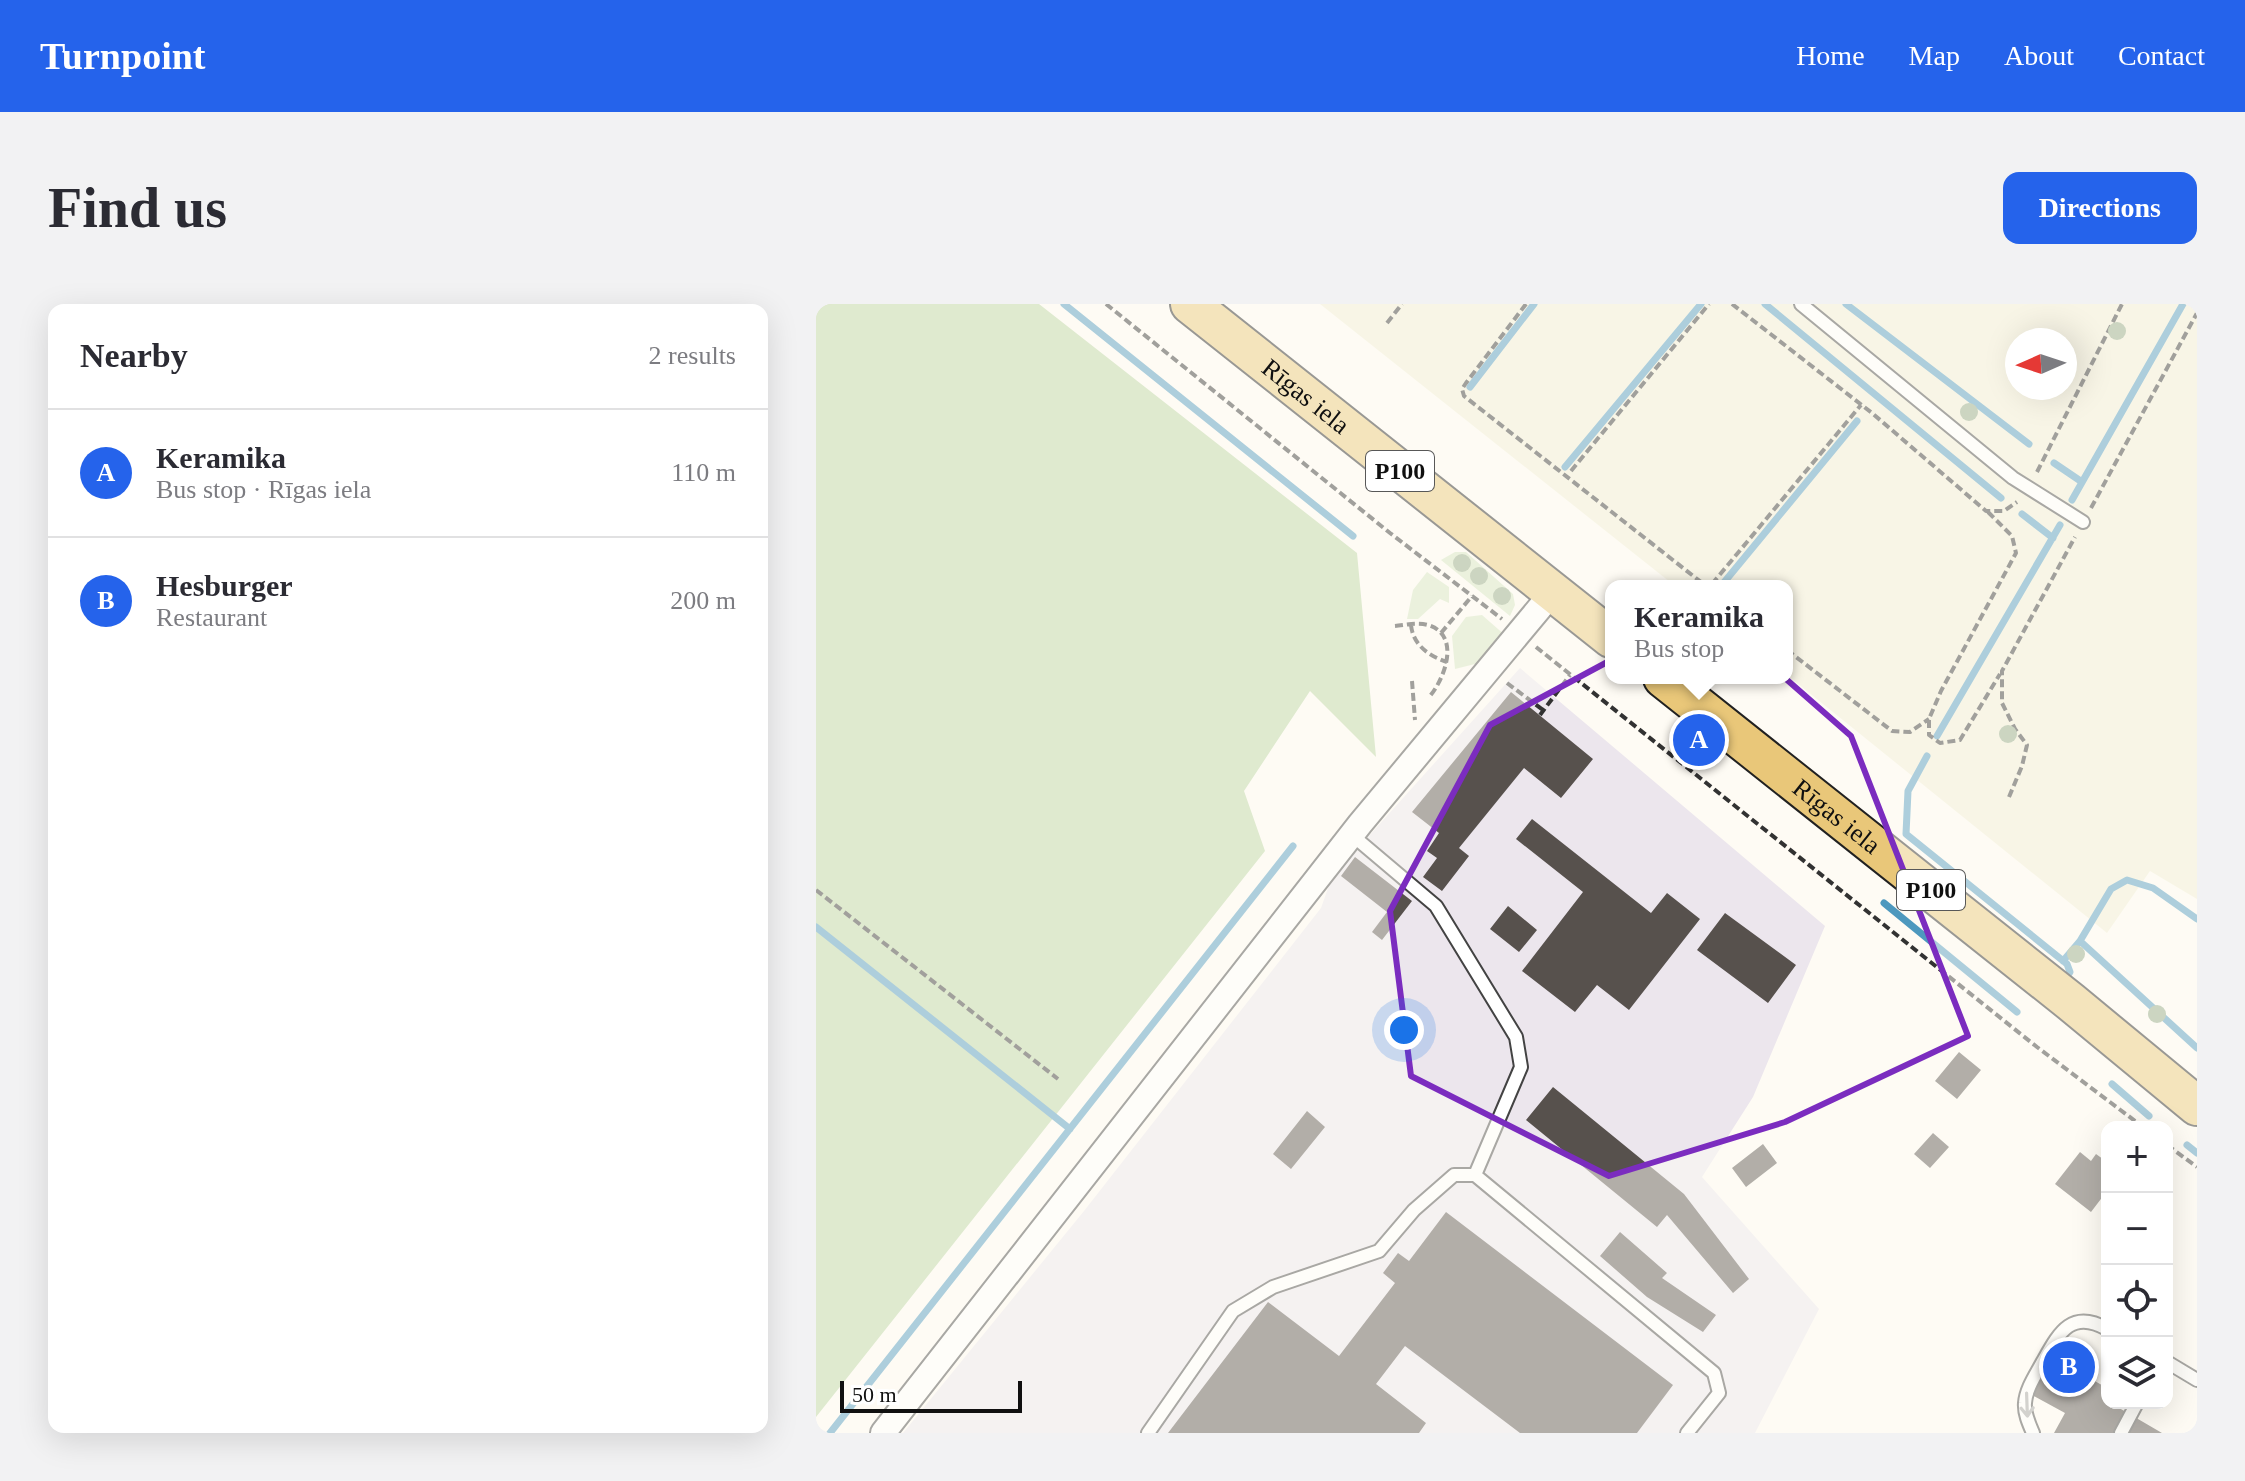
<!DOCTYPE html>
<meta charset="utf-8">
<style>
:root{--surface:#fff;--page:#f2f2f3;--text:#2b2b33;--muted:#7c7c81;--line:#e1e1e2;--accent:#2563eb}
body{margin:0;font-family:Georgia,serif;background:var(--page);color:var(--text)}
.controls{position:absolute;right:24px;bottom:24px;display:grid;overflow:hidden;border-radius:16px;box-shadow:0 8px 32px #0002}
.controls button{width:72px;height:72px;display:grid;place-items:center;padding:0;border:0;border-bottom:2px solid var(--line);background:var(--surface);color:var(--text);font:40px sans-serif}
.compass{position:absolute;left:1189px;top:24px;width:72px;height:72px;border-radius:50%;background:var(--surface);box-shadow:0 8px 32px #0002;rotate:267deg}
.scale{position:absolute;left:24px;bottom:20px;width:182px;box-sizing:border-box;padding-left:8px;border:4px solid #101010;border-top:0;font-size:22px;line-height:28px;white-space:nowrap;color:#101010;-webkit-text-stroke:6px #fff;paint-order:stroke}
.you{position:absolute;left:588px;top:726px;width:28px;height:28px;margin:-20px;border:6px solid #fff;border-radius:50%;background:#1a73e8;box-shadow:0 0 0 12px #1a73e833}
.badge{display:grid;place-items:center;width:52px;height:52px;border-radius:50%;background:var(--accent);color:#fff;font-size:26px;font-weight:700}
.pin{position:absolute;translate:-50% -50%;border:4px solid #fff;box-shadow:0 2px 8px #0006}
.popup{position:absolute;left:789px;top:276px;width:188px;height:104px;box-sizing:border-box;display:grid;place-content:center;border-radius:16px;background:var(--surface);filter:drop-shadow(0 2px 6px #0005);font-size:26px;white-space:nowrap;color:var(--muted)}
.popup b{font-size:30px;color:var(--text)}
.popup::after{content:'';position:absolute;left:50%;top:100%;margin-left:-16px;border:16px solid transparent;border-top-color:var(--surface)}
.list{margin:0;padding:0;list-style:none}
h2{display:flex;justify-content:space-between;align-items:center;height:104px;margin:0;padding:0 32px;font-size:34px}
h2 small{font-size:26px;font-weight:400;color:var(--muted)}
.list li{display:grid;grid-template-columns:52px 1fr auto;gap:24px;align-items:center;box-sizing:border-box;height:128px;padding:0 32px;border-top:2px solid var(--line)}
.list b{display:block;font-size:30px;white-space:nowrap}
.list p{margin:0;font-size:26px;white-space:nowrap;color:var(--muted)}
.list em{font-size:26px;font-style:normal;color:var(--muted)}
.icon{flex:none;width:44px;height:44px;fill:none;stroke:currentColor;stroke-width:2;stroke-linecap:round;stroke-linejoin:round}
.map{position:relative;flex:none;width:1381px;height:1129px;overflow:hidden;border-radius:16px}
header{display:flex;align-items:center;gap:48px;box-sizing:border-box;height:112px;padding:0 40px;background:var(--accent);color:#fff}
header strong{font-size:38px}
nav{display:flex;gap:44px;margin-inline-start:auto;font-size:28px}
.intro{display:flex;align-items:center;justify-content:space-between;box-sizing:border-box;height:192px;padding:0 48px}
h1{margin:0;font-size:56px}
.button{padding:20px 36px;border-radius:16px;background:var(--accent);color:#fff;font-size:28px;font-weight:700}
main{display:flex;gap:48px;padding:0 48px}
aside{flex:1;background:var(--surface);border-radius:16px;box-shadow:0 8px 32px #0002}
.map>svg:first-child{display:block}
.industrial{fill:#ece6ed}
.farmland{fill:#f2eed6;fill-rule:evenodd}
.green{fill:#d6e5c1}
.forest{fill:#bbd4a2}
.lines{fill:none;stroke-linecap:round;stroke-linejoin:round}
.stream{stroke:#4d98be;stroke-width:7}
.building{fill:#57514d}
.lane-casing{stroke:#434343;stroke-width:16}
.street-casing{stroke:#434343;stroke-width:28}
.primary-casing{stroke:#212121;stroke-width:42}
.path{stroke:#323232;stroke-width:4;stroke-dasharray:8 4;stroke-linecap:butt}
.lane{stroke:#fff;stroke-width:12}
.street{stroke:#fff;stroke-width:24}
.primary{stroke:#e9c779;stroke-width:38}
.tree{fill:#90a683}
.oneway{stroke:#9f9f9f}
.marked{fill:none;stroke:#7b2cbf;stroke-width:6;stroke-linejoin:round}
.labels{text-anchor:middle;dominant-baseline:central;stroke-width:8;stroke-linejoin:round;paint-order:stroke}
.shield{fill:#fff;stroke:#585858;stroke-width:2}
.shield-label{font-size:24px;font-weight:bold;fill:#101010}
.street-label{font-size:26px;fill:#101010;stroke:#fff}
</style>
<header>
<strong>Turnpoint</strong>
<nav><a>Home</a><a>Map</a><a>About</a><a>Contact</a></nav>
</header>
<div class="intro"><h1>Find us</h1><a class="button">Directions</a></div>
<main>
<aside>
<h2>Nearby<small>2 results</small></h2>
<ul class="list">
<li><span class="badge">A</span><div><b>Keramika</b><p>Bus stop · Rīgas iela</p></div><em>110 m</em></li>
<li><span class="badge">B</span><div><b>Hesburger</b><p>Restaurant</p></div><em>200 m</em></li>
</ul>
</aside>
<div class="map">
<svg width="1381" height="1129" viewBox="0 0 1381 1129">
<rect width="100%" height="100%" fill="#fefbf4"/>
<!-- industrial -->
<path class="industrial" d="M704,364L1009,622L937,793L886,873L1003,1005L939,1129H87L268,907L505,604L516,573Z"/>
<!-- farmland -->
<path class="farmland" d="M504,0H1381V595L1334,567L1291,629L971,371V282H859ZM1201,36H1249V84H1201Z"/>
<!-- green -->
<path class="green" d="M639,248H650L697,290L699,301L694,312L625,256Z
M611,268L633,283V299L624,295L602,315H591L597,286Z
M666,311L690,332L667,358L639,365L636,332L650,313Z"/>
<!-- forest -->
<path class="forest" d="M0,0H223L541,249L560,453L494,387L428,487L449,547L0,1113Z"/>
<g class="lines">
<!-- stream -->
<path class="stream" d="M248,0L537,232
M949,0L1185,194
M1030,0L1213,140
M654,83L718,0
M1238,159L1266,178
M749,163L885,0
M1256,196L1367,0
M1206,210L1237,234
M905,282L1041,117
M1121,432L1244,221
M1111,452L1092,487L1090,530L1251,660L1254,668L1252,671
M1068,599L1201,708
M0,623L254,825
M1264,637L1381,744
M1247,657L1264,637L1295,585L1311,576L1337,584L1381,615
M1296,780L1333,812
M1371,841L1381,849
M14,1129L477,542"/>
</g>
<!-- building -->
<path class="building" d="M695,388L777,455L745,494L708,464L643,544L653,552L626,587L607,573L621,554L611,547L623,529L596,508Z
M716,515L835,609L851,589L884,615L813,706L781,681L759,708L706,667L767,588L700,535Z
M539,553L596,597L566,636L556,628L571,608L525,572Z
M692,602L721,626L703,648L674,625Z
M909,609L980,661L952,699L881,646Z
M1143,748L1165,766L1141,795L1119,777Z
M737,783L868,890L933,975L917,989L851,911L841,923L710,816Z
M491,807L509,823L475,865L457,850Z
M1117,829L1133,843L1114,864L1098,850Z
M947,840L961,859L930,883L916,864Z
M1264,848L1275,857L1280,850L1291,858V887L1275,908L1239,880Z
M630,908L857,1081L821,1129H704L589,1042L560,1080L610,1119L603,1129H352L452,998L523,1052L579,979L567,969L582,949L593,957Z
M804,928L851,969L846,974L900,1011L887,1028L831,993L784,952Z
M1248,1033L1281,1052L1270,1072L1291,1084V1099H1300L1298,1101L1346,1129H1238L1249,1109L1216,1091Z"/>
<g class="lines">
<!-- lane casing -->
<g class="lane-casing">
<path id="lane" d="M985,0L1197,174L1267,218
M536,531L620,602L700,733L705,763L659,871L898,1069L903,1089L871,1129
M1351,1058L1381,1076
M332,1129L417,1007L457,983L563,947L598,906L638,871H659
M1217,1129C1213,1120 1208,1109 1209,1099C1210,1085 1219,1072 1226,1059C1242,1031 1254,1004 1291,1025
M1305,1129L1321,1099"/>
</g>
<!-- street casing -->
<g class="street-casing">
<path id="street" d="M67,1129L544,520L737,288"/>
</g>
<!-- primary casing -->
<g class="primary-casing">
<g id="primary">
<path id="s1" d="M374,0L795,334"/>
<path id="s2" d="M847,374L1255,698L1381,802"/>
</g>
</g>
<!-- path -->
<path class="path" d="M290,0L574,229L686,315
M710,0L650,79L646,85L648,92L890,282
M916,0L1056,109L1170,207H1188L1201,198
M571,19L586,0
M755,167L893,0
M1221,168L1306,0
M1275,204L1381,9
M1172,208L1196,232L1200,249L1125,387L1113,415V431L1124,439L1144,436L1184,370
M896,280L1045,101
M595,321C597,341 613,352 631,358
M579,322C590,321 601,318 612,321C645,331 629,374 614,392
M625,329L656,292
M720,343L1221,743L1327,823
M971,346L1076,427L1094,428L1113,415
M596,377L599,416
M691,379L727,406
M724,411L754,371
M1193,493L1206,462L1211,441L1199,425L1186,399V367L1259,233
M0,586L242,775
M1351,841L1381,863"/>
<!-- lane -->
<use href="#lane" class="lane"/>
<!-- street -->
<use href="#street" class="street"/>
<!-- primary -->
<use href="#primary" class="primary"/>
</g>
<!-- trees -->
<g class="tree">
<circle cx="1301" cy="27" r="9"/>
<circle cx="1153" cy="108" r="9"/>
<circle cx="646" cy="259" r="9"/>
<circle cx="663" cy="272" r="9"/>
<circle cx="686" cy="292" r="9"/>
<circle cx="1192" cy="430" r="9"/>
<circle cx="1260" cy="650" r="9"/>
<circle cx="1341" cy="710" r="9"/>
</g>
<!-- one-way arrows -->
<defs><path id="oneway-shaft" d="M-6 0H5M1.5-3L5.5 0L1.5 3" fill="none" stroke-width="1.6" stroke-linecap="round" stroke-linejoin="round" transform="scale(2)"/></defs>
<use class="oneway" href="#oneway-shaft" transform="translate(1211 1101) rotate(88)"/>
<!-- marked area -->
<path d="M0 0H1381V1129H0ZM890,305L1035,432L1152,732L969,818L793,872L595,772L574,607L674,421Z" fill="#fefbf4" fill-opacity=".55" fill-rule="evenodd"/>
<path class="marked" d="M890,305L1035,432L1152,732L969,818L793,872L595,772L574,607L674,421Z"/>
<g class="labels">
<!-- shield labels -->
<g class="shield">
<rect x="550" y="147" width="68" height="40" rx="6"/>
<rect x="1081" y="566" width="68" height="40" rx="6"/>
</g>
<g class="shield-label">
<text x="584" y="167">P100</text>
<text x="1115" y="586">P100</text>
</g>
<!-- street labels -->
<g class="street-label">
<text stroke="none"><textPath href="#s1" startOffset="148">Rīgas iela</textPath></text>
<text stroke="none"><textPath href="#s2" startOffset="222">Rīgas iela</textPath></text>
</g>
</g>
</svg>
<div class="controls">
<button>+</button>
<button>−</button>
<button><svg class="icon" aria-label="locate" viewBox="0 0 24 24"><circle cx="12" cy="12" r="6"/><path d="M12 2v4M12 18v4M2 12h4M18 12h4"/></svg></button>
<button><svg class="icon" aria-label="layers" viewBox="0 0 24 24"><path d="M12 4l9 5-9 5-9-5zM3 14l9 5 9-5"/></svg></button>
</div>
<svg class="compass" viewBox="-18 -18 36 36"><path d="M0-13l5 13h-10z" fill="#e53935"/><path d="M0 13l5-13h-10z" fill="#7c7c81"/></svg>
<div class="scale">50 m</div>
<div class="you"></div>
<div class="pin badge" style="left:883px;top:436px">A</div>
<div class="popup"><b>Keramika</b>Bus stop</div>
<div class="pin badge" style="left:1253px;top:1063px">B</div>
</div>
</main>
